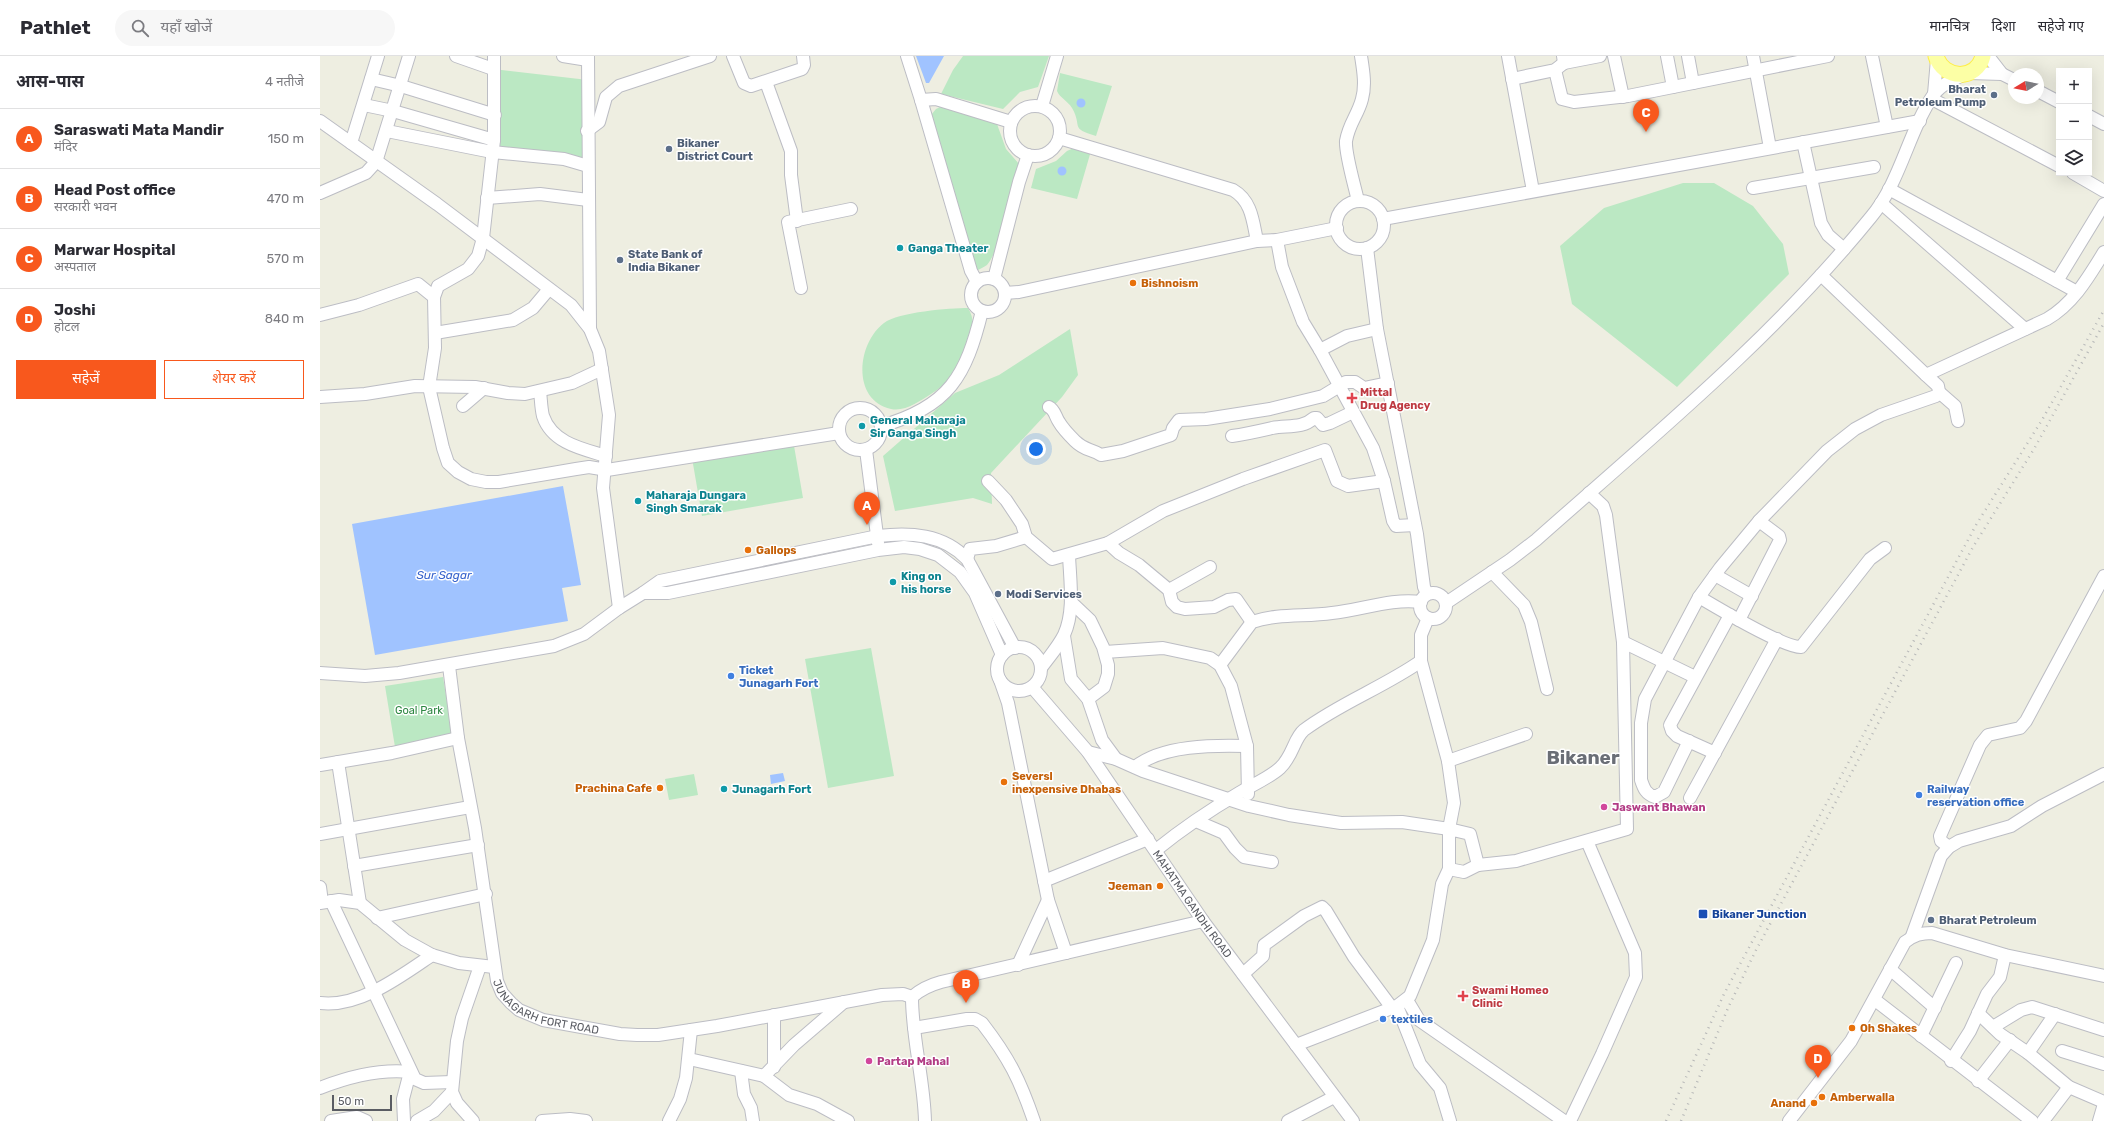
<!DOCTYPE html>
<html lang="hi">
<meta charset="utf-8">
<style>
:root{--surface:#fff;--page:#f7f7f7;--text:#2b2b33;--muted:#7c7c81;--line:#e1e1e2;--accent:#f8581d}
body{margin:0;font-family:Rubik,"Noto Sans Devanagari",sans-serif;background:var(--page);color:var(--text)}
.controls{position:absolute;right:12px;top:12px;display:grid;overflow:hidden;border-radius:0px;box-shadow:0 4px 16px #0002}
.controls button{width:36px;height:36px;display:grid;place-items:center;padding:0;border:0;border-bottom:1px solid var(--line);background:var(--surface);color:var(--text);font:20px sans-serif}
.compass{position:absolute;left:1688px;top:12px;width:36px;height:36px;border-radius:50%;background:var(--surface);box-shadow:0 4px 16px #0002;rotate:260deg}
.scale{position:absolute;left:12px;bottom:10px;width:60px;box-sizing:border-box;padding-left:4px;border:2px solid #5a5c63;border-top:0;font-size:11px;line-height:14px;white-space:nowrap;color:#5a5c63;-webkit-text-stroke:3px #fff;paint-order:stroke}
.you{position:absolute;left:716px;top:393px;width:14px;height:14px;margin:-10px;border:3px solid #fff;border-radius:50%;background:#1a73e8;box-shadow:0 0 0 6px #1a73e833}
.badge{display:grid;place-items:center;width:26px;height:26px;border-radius:50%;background:var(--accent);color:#fff;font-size:13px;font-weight:700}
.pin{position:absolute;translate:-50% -33px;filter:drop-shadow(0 1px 2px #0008)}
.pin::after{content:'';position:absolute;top:21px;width:14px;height:12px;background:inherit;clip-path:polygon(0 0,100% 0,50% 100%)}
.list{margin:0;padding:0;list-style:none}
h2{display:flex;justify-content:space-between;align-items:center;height:52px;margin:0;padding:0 16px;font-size:17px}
h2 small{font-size:13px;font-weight:400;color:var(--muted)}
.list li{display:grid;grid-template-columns:26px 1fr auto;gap:12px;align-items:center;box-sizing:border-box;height:60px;padding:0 16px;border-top:1px solid var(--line)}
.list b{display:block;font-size:15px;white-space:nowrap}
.list p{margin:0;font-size:13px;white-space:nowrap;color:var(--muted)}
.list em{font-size:13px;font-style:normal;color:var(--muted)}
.actions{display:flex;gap:8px;padding:12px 16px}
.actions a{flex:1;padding:9px 0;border:1px solid var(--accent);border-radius:0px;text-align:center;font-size:14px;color:var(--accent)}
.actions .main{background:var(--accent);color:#fff}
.icon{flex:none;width:22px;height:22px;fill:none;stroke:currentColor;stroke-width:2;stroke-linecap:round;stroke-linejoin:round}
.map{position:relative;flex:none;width:1784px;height:1065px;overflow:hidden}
header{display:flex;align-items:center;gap:24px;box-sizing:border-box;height:56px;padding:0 20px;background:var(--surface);border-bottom:1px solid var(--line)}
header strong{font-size:19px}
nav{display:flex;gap:22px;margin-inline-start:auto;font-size:14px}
.search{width:280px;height:36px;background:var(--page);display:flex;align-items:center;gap:10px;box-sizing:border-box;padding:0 14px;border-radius:22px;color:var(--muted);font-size:15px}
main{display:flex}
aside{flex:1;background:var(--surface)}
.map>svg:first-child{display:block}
.green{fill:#bbe8c3}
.water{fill:#a0c3ff}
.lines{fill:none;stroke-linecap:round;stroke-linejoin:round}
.minor-casing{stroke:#bcbdc4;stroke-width:14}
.major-casing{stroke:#feee4a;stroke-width:17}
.minor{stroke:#fff;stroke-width:12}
.major{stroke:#fcffa5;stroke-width:15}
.rail{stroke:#b7b8b8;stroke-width:2.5;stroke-dasharray:1 5;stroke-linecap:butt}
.service-dot{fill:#5c6f8a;stroke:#fff;stroke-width:1.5}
.culture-dot{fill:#0f9aa8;stroke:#fff;stroke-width:1.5}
.food-dot{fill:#e8710a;stroke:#fff;stroke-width:1.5}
.health-dot{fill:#e0444e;stroke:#fff;stroke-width:1.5}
.shop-dot{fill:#3f7fe0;stroke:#fff;stroke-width:1.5}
.hotel-dot{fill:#d1479c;stroke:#fff;stroke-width:1.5}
.transit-dot{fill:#1a4fb4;stroke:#fff;stroke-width:1.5}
.labels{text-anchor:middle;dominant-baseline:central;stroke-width:3;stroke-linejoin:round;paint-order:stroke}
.service-label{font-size:11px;font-weight:bold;fill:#4e5e75;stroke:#fff;text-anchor:start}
.culture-label{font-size:11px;font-weight:bold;fill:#0d838f;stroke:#fff;text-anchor:start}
.food-label{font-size:11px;font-weight:bold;fill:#c56008;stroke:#fff;text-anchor:start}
.health-label{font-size:11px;font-weight:bold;fill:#be3a42;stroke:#fff;text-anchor:start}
.shop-label{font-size:11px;font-weight:bold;fill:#366cbe;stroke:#fff;text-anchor:start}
.park-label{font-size:11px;fill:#2e8742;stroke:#fff}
.hotel-label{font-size:11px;font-weight:bold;fill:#b23c85;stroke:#fff;text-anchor:start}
.street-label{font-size:11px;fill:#5a5c63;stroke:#fff}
.transit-label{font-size:11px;font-weight:bold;fill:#164399;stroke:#fff;text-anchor:start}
.water-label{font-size:12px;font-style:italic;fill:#3864cd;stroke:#fff}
.town-label{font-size:19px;font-weight:bold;fill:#6a6e76;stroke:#fff}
</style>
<header>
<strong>Pathlet</strong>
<div class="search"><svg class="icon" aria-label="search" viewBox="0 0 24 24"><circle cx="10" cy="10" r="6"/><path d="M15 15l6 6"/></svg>यहाँ खोजें</div>
<nav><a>मानचित्र</a><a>दिशा</a><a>सहेजे गए</a></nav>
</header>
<main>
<aside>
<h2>आस-पास<small>4 नतीजे</small></h2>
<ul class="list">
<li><span class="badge">A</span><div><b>Saraswati Mata Mandir</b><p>मंदिर</p></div><em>150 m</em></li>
<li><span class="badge">B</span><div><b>Head Post office</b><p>सरकारी भवन</p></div><em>470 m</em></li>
<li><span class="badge">C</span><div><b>Marwar Hospital</b><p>अस्पताल</p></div><em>570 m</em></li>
<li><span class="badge">D</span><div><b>Joshi</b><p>होटल</p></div><em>840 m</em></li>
</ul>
<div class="actions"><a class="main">सहेजें</a><a>शेयर करें</a></div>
</aside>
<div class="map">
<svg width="1784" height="1065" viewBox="0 0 1784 1065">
<rect width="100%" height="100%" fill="#eeeee1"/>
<!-- green -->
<path class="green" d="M643,0H729L718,31L700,36L683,53L621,38L633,14Z
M173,13L268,24V110L172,96Z
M740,17L792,30L776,80C749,72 763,71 752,52C748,45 740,42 737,35Z
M620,51L677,68L686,93L699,108C693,131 681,193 667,209C664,211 660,213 656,215L611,59L616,53Z
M756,91L771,95L757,143L711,132L716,113L736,105L747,95Z
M1363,127H1394L1433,150L1463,188L1469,218L1357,331L1252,248L1240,190L1284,152Z
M648,252C659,269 648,288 642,306C636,320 623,330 611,338C600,345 585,356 571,353C531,344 537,287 564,267C578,256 630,252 648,252Z
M750,273L758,319L742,341L671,417L672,448L653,442L575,455L563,400L635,337L679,319Z
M473,384L483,442L382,460L372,402Z
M551,592L574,720L508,732L485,603Z
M123,621L132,677L75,691L65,630Z
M374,718L378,739L349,744L345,723Z"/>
<!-- water -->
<path class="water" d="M596,0H624L609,27H606Z
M756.5 47a4.5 4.5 0 1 1 9 0a4.5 4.5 0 1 1-9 0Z
M737.5 115a4.5 4.5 0 1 1 9 0a4.5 4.5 0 1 1-9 0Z
M243,430L261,529L242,532L248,565L55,599L32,468Z
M463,717L465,725L451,728L450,719Z"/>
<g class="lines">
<!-- minor casing -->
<g class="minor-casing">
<g id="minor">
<path d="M136,0L173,13"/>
<path d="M174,0V84L163,182L158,200L148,213L118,230L114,241L115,292L109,331L123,392L128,407L138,416L151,423L166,426H179L256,413L269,411L287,414L519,377"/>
<path d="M243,0L268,4"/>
<path d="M268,0L270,273"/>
<path d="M413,0L424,27L431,30L482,13L484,9L483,0"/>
<path d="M587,0L601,44L651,215L657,226"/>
<path d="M1188,0L1213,135"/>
<path d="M1243,0L1244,7L1280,0"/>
<path d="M1294,0L1303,41"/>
<path d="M1347,0L1353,31"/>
<path d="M1368,0L1373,27"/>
<path d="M1433,0L1450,92"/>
<path d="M1552,0L1567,71"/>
<path d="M1668,0L1682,18"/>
<path d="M1235,14L1242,43L1254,46L1308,40L1508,0"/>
<path d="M1649,17L1682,18L1694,24"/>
<path d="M51,23L81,30L175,59"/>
<path d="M1192,23L1235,14L1244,7"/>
<path d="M446,26L471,95V119L477,165"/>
<path d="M1718,35L1739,46"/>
<path d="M1614,38L1617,3"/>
<path d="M1612,43L1739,110"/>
<path d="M601,44L616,43L691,66"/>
<path d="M44,49L73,55L174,84"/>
<circle cx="715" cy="75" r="25"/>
<path d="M722,50L737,0"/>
<path d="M1769,60L1784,68"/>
<path d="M0,65L117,148L251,249L270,273L279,295L289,359L283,432L299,552"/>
<path d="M67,75L172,96L244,103L268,110"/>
<path d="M267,75L279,66L286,41L299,30L390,0"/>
<path d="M739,82L913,134C932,145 933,166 937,185"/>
<path d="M1483,86L1501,167L1508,179L1524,193"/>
<path d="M31,87L58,0"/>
<path d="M1753,117L1784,135"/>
<path d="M1433,132L1554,111"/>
<path d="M1569,133L1757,236"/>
<path d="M0,137L46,117L56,106L89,0"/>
<path d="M167,142L220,138L268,144"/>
<path d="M1038,145C1035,131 1025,98 1026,85C1029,67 1038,59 1042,43C1046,29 1043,13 1041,0"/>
<circle cx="1040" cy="169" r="24"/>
<path d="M1561,147L1705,273"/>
<path d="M1063,163L1600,65"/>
<path d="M957,184L962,211L983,266L1000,294L1053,392L1064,425L1073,465L1076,470L1095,469"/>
<path d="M1047,192L1057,273L1097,478L1104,531L1107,538"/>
<circle cx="668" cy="239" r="17"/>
<path d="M674,223L699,126L708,99"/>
<path d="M1737,225L1784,148"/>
<path d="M481,232L468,166L531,153"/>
<path d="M685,237L699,236L937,185L957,184L1017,172"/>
<path d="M0,259L39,249L98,228L114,241"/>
<path d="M115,277L193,264L213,252L229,233"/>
<path d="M1000,294L1027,280L1057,273"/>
<path d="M1606,319L1727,263C1753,248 1768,222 1784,196"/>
<path d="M220,335C221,343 221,352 223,360C232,387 262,393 286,400"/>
<path d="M1619,336L1635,350L1638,365"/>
<path d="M0,341L45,338L95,330L155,331L188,337L205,338L252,327L282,313"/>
<path d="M143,350L164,332"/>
<path d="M729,351C735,354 735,360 739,366C743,373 749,379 755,385C765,395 770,392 781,399L803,395L851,379L853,372L859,364L886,363L950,353L1003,340L1026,326H1035L1044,332L1068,327"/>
<circle cx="540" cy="373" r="21"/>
<path d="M561,370C629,351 646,320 662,255"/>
<path d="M912,380C926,378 939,375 952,372C967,369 982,373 994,362H997L1003,369L1010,367L1033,356"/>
<path d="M546,394L558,487"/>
<path d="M668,425L686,444L702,468L706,481L732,503L788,487L843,455L923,423L1005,394L1017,425L1028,430L1064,425"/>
<path d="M788,487L799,497L819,509L849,534L852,546L857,551L865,553L894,551L908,544L916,543L932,566"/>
<path d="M647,503L650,493L676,490L706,481"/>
<path d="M1172,516L1204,549L1211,566L1227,633"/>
<path d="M1395,519L1432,540"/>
<path d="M849,534L890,511"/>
<circle cx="1113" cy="550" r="13"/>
<path d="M323,537L340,525L558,480C590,476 623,478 647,503L695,592"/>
<path d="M1379,541C1396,551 1464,592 1481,591L1550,503L1565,492"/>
<path d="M751,546L770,564L783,591L788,609V618L784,631L768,643"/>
<path d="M1126,547L1190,504L1216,484C1332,381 1453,282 1551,161C1581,125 1588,76 1614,38C1621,29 1632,24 1643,19"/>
<path d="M1419,564L1460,484L1459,480L1439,465"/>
<path d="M744,580L751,623L768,643L782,684L796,703"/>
<path d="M1303,586L1375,621"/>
<circle cx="699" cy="613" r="22"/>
<path d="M785,596L843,592L890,602L900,609L911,630L927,690L928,738"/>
<path d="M900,609L932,566C959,557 985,561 1012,557C1042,554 1071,542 1101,546"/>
<path id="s1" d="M129,610L138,682L155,772L177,925L182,937L191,947L199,954L223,964L300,978L317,979H338L397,970L562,939L583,938L592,941"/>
<path d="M721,612C729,601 738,591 744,579C755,555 750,525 749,499"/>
<path d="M0,617L45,620L79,617L234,590L264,578L299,552L323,537H348L558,494L584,491L600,493L618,499L640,516L655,537L682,599"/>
<path d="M680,624L688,647L728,844L746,897"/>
<path id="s2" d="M712,631L768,696L883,865L1033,1065"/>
<path d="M1369,685L1344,736L1335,741C1326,738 1324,733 1321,724V667L1325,643L1379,541L1400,512L1439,465L1507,395L1535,373L1561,359L1616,340L1619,336L1618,330L1606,319L1501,219"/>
<path d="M768,696L796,703L823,715L929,750L969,759L1021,767L1082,766L1129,773L1134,747L1128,705L1101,605V579L1108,562"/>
<path d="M1395,697L1357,680L1352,675L1350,669L1410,559"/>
<path d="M1128,705L1206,678"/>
<path d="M18,706L40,847"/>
<path d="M0,709L72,697L138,682"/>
<path d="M815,711C842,689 894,689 927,690"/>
<path d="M1370,742L1457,583"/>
<path d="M876,765L904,777L915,792L924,801L952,806"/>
<path d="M1129,773L1150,778L1158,809L1144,816L1129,813Z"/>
<path d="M0,778L150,751"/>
<path d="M1629,791L1621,785L1620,780L1660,689L1668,679L1700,672L1706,665L1784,520"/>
<path d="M836,794C862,773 890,754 919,737C932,729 949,722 960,712C973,700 974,682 984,674C1020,647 1064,631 1101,605"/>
<path d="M1158,809L1196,805L1307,773L1303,586L1286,459L1283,450L1269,437"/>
<path d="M34,810L158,789"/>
<path d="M724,825L828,783"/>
<path d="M0,831L2,846"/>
<path d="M11,845L95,1023L104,1027L132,1026"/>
<path d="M0,847L19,844L40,847L85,884L112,899L139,907L174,911"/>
<path d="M57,862L166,838"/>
<path d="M1592,880L1621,800L1629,791L1639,785L1691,770L1722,750L1784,718"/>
<path d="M698,909L728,844"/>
<path d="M1570,913L1615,952"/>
<path d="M923,918L943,900L944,889L984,860L1002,851L1006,855L1034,901L1072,952"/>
<path d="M1087,944L1099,964L1244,1065"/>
<path d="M1555,944L1712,1065"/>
<path d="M0,947C39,952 81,920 112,899"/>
<path d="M1077,950L1100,1008L1120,1032L1130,1065"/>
<path d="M1658,957L1680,978L1708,997"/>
<path d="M1735,958L1708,997L1749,1031L1784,1046"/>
<path d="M454,959V1011"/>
<path d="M1673,971L1701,954L1712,951L1784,974"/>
<path d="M594,972L647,963H655L662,967C689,1002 700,1024 714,1065"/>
<path d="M1601,980L1636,907"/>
<path d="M976,989L1077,950L1090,940L1113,884L1122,828L1129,813"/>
<path d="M1742,995L1784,1008"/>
<path d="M369,1003L444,1020L474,989L524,946"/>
<path d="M1631,1005L1650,975L1667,938L1680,921L1685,899"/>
<path d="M421,1015L424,1038L431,1052L433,1065"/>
<path d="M444,1020L469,1039L497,1048L528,1065"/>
<path d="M1658,1025L1690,984"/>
<path d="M0,1032C28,1021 61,1013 90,1016L83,1043L84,1065"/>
<path d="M11,1065L37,1061L46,1065"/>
<path d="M97,1065L114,1055L132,1036"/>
<path d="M153,1065L137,1047L132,1036L137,985L142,962L160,910"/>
<path d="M222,1065L250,1063L266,1065"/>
<path d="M349,1065L360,1043L366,1022L371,974"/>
<path d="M605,1065C604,1023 592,983 592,941C601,933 610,929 621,926L883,865"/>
<path d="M968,1065L1014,1041"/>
<path d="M1250,1065L1282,998L1316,921L1315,897L1267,785"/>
<path d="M1469,1065L1531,985L1585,886C1594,879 1601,877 1612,877L1685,899L1784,920"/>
<path d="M1723,1065L1749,1031"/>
<path d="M1779,1065L1784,1048"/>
</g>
</g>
<!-- major casing -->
<g class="major-casing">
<path id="major" d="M1616,0C1623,24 1657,25 1663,0"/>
</g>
<!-- minor -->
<use href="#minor" class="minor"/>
<!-- major -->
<use href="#major" class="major"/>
<!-- rail -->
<path class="rail" d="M1346,1065L1404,938L1656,469L1722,364L1784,254
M1361,1065L1408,952L1435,896L1653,491L1714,393L1784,267"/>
</g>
<!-- markers -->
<g class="service-dot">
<circle cx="1674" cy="39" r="4"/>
<circle cx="349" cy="93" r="4"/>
<circle cx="300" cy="204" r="4"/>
<circle cx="678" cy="538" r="4"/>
<circle cx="1611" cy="864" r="4"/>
</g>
<g class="culture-dot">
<circle cx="580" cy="192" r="4"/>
<circle cx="542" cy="370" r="4"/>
<circle cx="318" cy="445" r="4"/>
<circle cx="573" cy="526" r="4"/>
<circle cx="404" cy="733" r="4"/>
</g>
<g class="food-dot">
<circle cx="813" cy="227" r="4"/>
<circle cx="428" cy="494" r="4"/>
<circle cx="684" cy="726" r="4"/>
<circle cx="340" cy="732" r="4"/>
<circle cx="840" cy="830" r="4"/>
<circle cx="1532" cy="972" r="4"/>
<circle cx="1502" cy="1041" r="4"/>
<circle cx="1494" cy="1047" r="4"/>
</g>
<g class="health-dot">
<path d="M1030 336h4v4h4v4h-4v4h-4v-4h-4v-4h4z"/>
<path d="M1141 934h4v4h4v4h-4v4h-4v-4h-4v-4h4z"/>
</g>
<g class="shop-dot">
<circle cx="411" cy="620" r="4"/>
<circle cx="1599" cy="739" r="4"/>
<circle cx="1063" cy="963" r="4"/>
</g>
<g class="hotel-dot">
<circle cx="1284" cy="751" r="4"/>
<circle cx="549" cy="1005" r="4"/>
</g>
<rect class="transit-dot" x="1378" y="853" width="10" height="10" rx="2"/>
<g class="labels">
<!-- service labels -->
<g class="service-label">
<text x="1666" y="33" text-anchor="end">Bharat<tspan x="1666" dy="13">Petroleum Pump</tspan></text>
<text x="357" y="87">Bikaner<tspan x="357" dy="13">District Court</tspan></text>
<text x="308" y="198">State Bank of<tspan x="308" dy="13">India Bikaner</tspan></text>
<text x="686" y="538">Modi Services</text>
<text x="1619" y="864">Bharat Petroleum</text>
</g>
<!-- culture labels -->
<g class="culture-label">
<text x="588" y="192">Ganga Theater</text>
<text x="550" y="364">General Maharaja<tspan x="550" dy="13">Sir Ganga Singh</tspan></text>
<text x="326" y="439">Maharaja Dungara<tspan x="326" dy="13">Singh Smarak</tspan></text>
<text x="581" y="520">King on<tspan x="581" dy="13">his horse</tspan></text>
<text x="412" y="733">Junagarh Fort</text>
</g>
<!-- food labels -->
<g class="food-label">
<text x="821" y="227">Bishnoism</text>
<text x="436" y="494">Gallops</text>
<text x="692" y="720">Seversl<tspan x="692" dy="13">inexpensive Dhabas</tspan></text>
<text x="332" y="732" text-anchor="end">Prachina Cafe</text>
<text x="832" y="830" text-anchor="end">Jeeman</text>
<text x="1540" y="972">Oh Shakes</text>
<text x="1510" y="1041">Amberwalla</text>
<text x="1486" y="1047" text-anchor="end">Anand</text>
</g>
<!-- health labels -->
<g class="health-label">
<text x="1040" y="336">Mittal<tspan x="1040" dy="13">Drug Agency</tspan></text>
<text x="1152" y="934">Swami Homeo<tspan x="1152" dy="13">Clinic</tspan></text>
</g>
<!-- shop labels -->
<g class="shop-label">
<text x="419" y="614">Ticket<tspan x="419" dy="13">Junagarh Fort</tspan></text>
<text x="1607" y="733">Railway<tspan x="1607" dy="13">reservation office</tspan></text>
<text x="1071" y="963">textiles</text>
</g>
<!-- park labels -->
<g class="park-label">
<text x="99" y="654">Goal Park</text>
</g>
<!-- hotel labels -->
<g class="hotel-label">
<text x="1292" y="751">Jaswant Bhawan</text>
<text x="557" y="1005">Partap Mahal</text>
</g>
<!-- street labels -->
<g class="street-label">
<text stroke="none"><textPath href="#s2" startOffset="270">MAHATMA GANDHI ROAD</textPath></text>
<text stroke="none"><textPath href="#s1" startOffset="378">JUNAGARH FORT ROAD</textPath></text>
</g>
<!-- transit labels -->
<g class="transit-label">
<text x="1392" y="858">Bikaner Junction</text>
</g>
<!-- water labels -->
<g class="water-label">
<text x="124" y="519">Sur Sagar</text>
</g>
<!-- town labels -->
<g class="town-label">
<text x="1263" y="701">Bikaner</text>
</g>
</g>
</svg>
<div class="controls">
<button>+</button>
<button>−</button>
<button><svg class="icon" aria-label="layers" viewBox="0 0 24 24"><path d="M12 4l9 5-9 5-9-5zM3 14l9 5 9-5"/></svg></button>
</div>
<svg class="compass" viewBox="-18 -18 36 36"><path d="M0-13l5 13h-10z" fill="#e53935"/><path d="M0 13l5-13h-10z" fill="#7c7c81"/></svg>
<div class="scale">50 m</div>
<div class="you"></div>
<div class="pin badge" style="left:547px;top:469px">A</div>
<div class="pin badge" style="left:646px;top:947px">B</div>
<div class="pin badge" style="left:1326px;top:76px">C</div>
<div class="pin badge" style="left:1498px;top:1022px">D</div>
</div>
</main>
